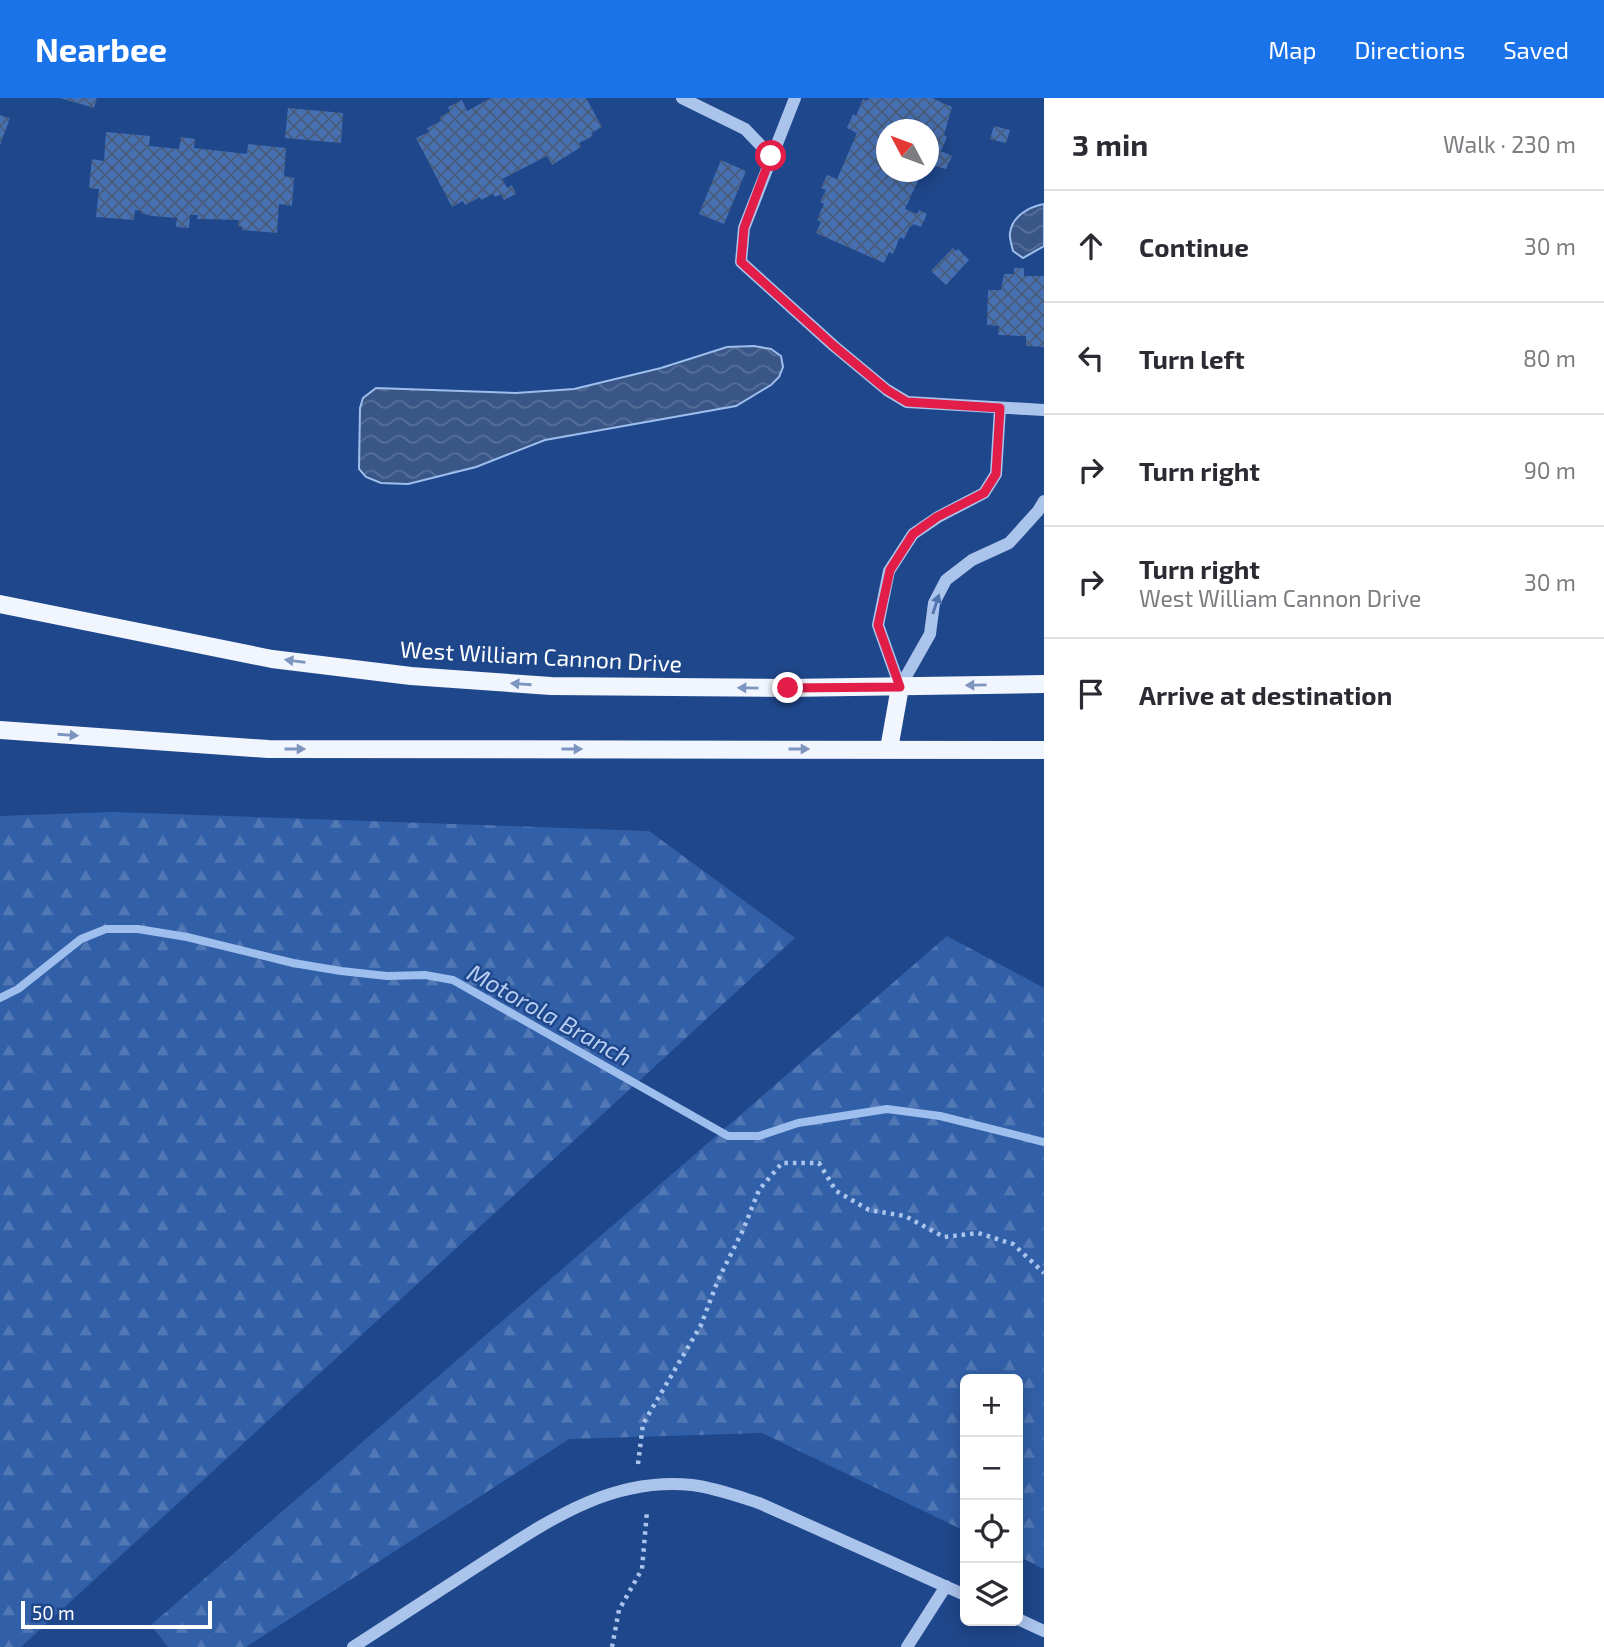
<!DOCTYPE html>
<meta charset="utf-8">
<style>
:root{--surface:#fff;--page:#f7f7f7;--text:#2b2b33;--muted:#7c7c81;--line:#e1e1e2;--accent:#1a73e8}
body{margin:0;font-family:"Exo 2",sans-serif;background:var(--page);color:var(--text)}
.controls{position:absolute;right:21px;bottom:21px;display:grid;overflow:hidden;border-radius:10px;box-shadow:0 4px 18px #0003}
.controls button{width:63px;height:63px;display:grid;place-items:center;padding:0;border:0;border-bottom:2px solid var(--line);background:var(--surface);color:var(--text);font:35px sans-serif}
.compass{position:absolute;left:876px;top:21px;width:63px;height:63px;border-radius:50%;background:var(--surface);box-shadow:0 4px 18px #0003;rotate:311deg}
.scale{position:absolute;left:21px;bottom:18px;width:191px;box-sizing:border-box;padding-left:7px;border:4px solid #fff;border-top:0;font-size:19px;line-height:24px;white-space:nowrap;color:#fff;-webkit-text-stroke:5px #1f478b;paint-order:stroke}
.stop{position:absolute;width:21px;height:21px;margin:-16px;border:5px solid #e11d48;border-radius:50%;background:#fff}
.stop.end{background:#e11d48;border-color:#fff;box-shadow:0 2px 7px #0008}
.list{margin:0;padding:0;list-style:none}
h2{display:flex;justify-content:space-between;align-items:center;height:91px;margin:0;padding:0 28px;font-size:30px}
h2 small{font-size:23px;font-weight:400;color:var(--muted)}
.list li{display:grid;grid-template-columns:46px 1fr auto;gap:21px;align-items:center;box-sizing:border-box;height:112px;padding:0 28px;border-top:2px solid var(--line)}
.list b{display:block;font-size:26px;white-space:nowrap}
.list p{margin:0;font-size:23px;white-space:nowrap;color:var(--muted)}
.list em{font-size:23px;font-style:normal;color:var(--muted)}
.icon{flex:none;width:38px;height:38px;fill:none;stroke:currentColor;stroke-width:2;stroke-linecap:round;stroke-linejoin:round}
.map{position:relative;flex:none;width:1044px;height:1549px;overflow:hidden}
header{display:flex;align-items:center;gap:42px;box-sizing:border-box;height:98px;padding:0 35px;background:var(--accent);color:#fff}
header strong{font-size:33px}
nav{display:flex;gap:38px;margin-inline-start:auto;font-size:24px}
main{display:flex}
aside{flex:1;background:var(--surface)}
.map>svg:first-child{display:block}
.forest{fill:url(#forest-firs)}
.water{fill:url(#water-waves);stroke:#9ebeed;stroke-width:2}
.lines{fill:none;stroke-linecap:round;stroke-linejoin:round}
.stream{stroke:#9ebeed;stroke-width:8}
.building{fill:url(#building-cross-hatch)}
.path{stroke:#abc4ec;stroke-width:4.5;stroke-dasharray:3.5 5;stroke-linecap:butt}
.minor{stroke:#abc4ec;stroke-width:12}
.major{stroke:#f0f5fe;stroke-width:18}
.oneway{fill:#5073ad}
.oneway2{fill:#7d95bf}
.route{stroke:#e11d48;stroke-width:9}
.labels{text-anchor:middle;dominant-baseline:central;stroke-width:5;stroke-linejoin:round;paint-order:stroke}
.street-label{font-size:23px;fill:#fff;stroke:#1f478b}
.water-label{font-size:24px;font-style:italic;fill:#b7cef3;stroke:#1f478b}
</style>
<header>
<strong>Nearbee</strong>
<nav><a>Map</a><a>Directions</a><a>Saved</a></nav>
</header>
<main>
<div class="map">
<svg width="1044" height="1549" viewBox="0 0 1044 1549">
<defs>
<pattern id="forest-firs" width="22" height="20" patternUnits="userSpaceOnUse" patternTransform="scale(1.75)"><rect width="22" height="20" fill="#3260a8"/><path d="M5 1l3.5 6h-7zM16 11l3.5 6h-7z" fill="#5178b5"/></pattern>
<pattern id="water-waves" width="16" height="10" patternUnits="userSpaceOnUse" patternTransform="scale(1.75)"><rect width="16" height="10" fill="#395687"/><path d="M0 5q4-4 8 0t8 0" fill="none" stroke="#576f99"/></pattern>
<pattern id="building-cross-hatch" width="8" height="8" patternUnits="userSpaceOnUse" patternTransform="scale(1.75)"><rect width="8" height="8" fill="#4770b2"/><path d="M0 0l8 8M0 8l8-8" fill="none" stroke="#4a5c7a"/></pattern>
</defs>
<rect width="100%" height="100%" fill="#1f478b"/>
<!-- forest -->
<path class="forest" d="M113,714L649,733L795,840L21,1549H0V718Z
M947,838L1044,890V1471L1018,1458V1281H965V1433L762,1335L569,1341L246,1549H168L151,1527Z"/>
<!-- water -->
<path class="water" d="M1044,106V148L1023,160L1013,153C1012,148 1009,140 1010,135C1012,118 1029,109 1044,106Z
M754,248L771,251L781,258L783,269L779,279L771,287L736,308L545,342L476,369L408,386L381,385L366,379L359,371L360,310L363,300L376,290L516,295L574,291L661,270L727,249Z"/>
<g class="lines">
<!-- stream -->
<path class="stream" d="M0,900L18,891L81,841L106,831H138L187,839L293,865L341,873L387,878L425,877L453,882L728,1038H759L798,1025L887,1011L940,1018L1044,1044"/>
</g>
<!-- building -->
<path class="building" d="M60,0H97L94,10Z
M491,0H586L602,29L591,35L593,38L579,45L581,49L552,67L547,58L502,81L507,90L512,87L516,96L504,102L501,96L495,99L493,96L481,102L480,99L465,107L463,103L452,109L416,40L429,34L427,30L441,23L439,20L450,13L448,9L462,2L467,13Z
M869,0H932L952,9L944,37L947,39L941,53L952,58L946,71L928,66V32H886V74H922L905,111L917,116L919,112L927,116L921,129L913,126L912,129L910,128L904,141L900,139L893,156L889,154L884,165L816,135L821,124L817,122L824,106L820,104L826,92L821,90L827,77L837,81L857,35L847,30L853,16L856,18L863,1L867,3Z
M288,10L343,15L341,45L285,40Z
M0,17L10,20L0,47Z
M994,28L1010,32L1006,45L990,41Z
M106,34L150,38L149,48L179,51L181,39L195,41L194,50L247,56L248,46L286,50L284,78L294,80L292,108L279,106L277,135L242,132V129L238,128L239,122L197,121L198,117H190L189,130L176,129L177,120L152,118L141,115V113L135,112L134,122L96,119L99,91L89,90L92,61L104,63Z
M721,62L746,73L724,126L699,116Z
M953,150L956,153L958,151L969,162L946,187L931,173Z
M1014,170H1024V178H1044V249L1026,248V238L998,237L999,228L987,227L988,192H1001L1004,176H1014Z"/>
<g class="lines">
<!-- path -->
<path class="path" d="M638,1366L643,1326L701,1227L718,1182L743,1132L759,1092L782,1065H819L836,1093L869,1112L905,1118L944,1139L978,1135L1013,1146L1044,1175
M612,1549L619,1512L642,1471L647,1413"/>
<!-- minor -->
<path class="minor" d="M682,0L745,31L771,58
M795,0L744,130L741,164L834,248L887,292L907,304L1044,312
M900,589L878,527L889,473L913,436L938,419L984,395L996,376L1000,310
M900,589L930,536L934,505L946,482L972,462L1009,445L1038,413L1044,403
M1018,1521L1044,1533
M353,1549C398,1520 442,1491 487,1462C551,1421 612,1379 692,1387C716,1390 737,1398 759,1405L965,1497
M907,1549L946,1488"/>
<!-- major -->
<path class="major" d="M0,506L272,561L411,578L551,588L787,590L1044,586
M0,632L268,651L1044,652
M889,651L900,589"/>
</g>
<!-- one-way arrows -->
<defs><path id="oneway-solid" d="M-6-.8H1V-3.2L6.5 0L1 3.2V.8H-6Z" transform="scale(1.75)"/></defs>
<use class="oneway" href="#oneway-solid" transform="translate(936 506) rotate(-72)"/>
<g class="oneway2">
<use href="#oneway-solid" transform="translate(295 563) rotate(-173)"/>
<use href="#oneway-solid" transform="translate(521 586) rotate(-176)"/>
<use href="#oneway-solid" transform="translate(976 587) rotate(179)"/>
<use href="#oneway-solid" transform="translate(748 590) rotate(-179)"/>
<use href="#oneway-solid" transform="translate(68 637) rotate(4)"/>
<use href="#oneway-solid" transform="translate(295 651)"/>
<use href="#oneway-solid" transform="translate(572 651)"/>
<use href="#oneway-solid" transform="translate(799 651)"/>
</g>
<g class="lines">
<!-- route -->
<path class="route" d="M771,58L744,130L741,164L834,248L887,292L907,304L1000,310L996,376L984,395L937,419L913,436L890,472L878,527L900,589L788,590"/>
</g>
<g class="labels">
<!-- street labels -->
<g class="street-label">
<text transform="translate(541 558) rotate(3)">West William Cannon Drive</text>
</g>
<!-- water labels -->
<g class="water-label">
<text transform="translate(550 916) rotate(29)">Motorola Branch</text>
</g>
</g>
</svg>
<div class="controls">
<button>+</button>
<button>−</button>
<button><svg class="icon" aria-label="locate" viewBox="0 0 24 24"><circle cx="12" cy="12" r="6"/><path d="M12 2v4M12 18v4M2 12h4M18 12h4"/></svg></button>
<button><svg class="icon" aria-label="layers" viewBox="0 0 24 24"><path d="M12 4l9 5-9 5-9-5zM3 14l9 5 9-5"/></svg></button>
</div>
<svg class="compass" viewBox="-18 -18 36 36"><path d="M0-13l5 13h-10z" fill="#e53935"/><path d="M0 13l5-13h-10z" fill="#7c7c81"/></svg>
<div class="scale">50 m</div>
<div class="stop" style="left:771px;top:58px"></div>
<div class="stop end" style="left:788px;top:590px"></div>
</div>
<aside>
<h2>3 min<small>Walk · 230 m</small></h2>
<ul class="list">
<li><svg class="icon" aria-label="ahead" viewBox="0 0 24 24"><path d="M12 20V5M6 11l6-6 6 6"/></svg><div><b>Continue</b></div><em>30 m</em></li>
<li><svg class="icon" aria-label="left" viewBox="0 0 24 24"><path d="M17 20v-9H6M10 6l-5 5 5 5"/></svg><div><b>Turn left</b></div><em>80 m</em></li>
<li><svg class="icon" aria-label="right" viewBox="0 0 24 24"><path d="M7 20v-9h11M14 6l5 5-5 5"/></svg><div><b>Turn right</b></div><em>90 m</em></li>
<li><svg class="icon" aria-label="right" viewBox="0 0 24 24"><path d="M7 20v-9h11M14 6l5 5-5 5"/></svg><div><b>Turn right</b><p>West William Cannon Drive</p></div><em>30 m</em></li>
<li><svg class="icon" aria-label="arrive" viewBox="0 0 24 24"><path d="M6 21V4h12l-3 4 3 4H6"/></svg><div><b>Arrive at destination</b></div></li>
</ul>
</aside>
</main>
